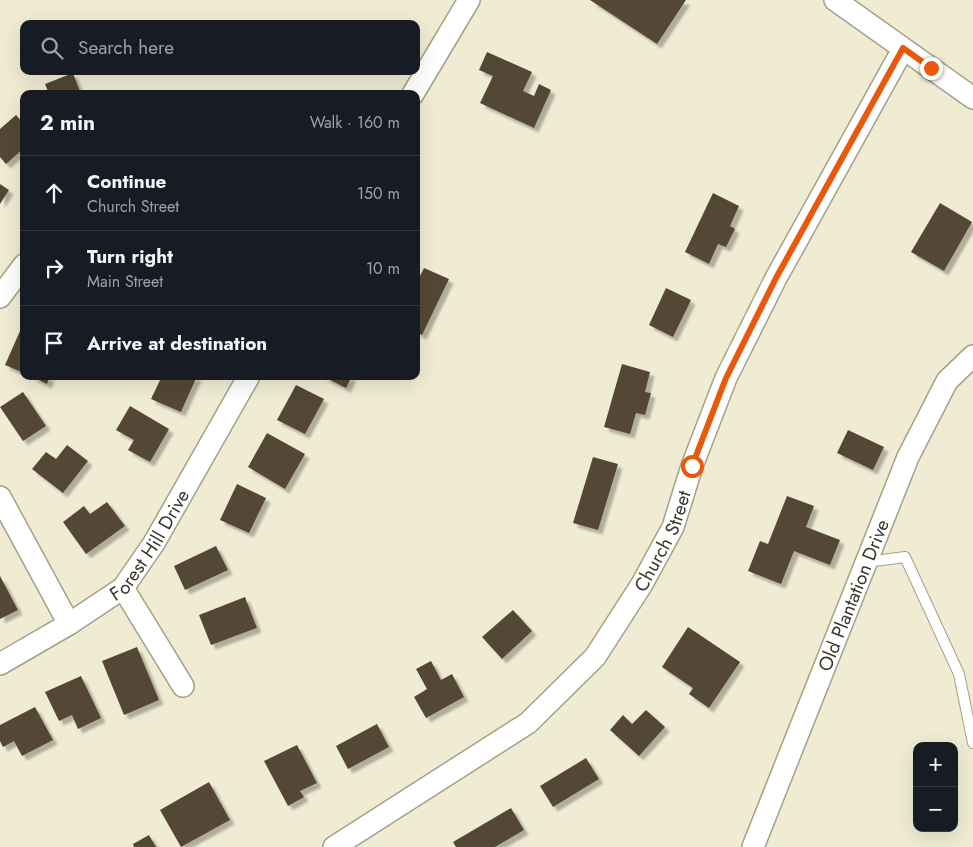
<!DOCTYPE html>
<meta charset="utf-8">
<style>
:root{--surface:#171b24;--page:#242831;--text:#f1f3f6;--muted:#9ea1a6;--line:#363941}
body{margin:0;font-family:Jost,sans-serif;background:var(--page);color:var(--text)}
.controls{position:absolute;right:15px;bottom:15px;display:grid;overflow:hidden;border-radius:10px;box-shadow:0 5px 20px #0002}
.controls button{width:45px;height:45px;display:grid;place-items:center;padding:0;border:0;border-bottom:1px solid var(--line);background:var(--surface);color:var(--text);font:25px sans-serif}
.stop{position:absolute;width:15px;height:15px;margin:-11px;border:4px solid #ea580c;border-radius:50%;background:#fff}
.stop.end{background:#ea580c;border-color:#fff;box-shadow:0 1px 5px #0008}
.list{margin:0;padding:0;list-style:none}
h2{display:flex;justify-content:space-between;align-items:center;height:65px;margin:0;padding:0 20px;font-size:21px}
h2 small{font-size:16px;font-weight:400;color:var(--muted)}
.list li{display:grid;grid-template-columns:32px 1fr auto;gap:15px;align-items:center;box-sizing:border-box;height:75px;padding:0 20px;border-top:1px solid var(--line)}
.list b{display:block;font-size:19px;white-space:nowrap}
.list p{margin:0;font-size:16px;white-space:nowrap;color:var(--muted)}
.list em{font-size:16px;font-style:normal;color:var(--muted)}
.icon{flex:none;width:28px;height:28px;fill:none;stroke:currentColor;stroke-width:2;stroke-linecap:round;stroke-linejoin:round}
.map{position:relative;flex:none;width:973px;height:847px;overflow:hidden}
.search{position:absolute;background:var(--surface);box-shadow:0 5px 20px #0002;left:20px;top:20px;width:400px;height:55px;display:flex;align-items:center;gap:12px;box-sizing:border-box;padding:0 18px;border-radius:10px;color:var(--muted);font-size:19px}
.panel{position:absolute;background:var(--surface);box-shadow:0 5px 20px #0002;left:20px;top:90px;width:400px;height:290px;border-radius:10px}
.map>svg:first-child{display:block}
.building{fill:#554736;filter:url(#shadow)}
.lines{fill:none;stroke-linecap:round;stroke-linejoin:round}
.service-casing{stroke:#a4a189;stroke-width:12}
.minor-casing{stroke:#a4a189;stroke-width:24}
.service{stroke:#fff;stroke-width:10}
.minor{stroke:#fff;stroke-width:21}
.route{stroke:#ea580c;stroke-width:6}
.labels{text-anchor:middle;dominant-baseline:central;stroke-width:5;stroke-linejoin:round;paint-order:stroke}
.street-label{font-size:19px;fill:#38362d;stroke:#fdf9e1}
</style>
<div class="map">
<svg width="973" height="847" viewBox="0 0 973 847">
<defs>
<filter id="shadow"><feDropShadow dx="4.5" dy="4.5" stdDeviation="1" flood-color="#0004"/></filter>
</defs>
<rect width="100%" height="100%" fill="#f0ecd4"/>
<!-- building -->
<path class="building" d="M590,0H686L657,44Z
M487,52L532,72L523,91L534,96L539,84L551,90L534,128L480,103L493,76L479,70Z
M73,73L81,94H49L45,84Z
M16,115L24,124V148L6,164L0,157V129Z
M0,184L9,190L0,204Z
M713,193L739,206L730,226L735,229L726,247L718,244L709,264L685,252Z
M940,203L972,222L944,271L911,252Z
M424,268L449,279L422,335L416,332V284Z
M666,288L691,300L673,337L649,325Z
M20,331L24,332V373L5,365Z
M622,364L650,372L645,392L651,393L645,415L636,413L630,434L604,427Z
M30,376H50L47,384Z
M162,376H197L181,412L151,399Z
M322,376H352L346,388Z
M296,385L324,399L305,434L277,420Z
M23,392L46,426L23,441L0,407Z
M130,406L169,429L150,462L128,450L134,440L116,430Z
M848,430L884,447L873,470L837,453Z
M267,433L305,454L285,489L248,467Z
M67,445L88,461L63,493L32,469L46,452L56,459Z
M593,457L618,464L598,530L573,523Z
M237,484L266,498L249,533L220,520Z
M787,496L814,506L806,527L840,540L830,565L794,551L781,584L748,571L760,541L768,544Z
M107,502L125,526L86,554L63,522L84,506L90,514Z
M216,546L228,570L185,590L174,566Z
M0,576L18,610L0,619Z
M245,597L257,628L211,645L199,615Z
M513,610L532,631L502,659L482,637Z
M688,627L740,662L709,708L689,694L693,688L662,667Z
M137,647L159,700L124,715L102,661Z
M431,661L441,680L452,674L464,697L426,718L414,697L427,689L416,669Z
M81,676L101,718L78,729L72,715L59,721L45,692Z
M35,707L53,740L22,756L14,741L3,747L0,741V725Z
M646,710L665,727L639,756L610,730L623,715L632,724Z
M377,724L389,747L348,769L336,746Z
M297,745L317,783L300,791L304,797L288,806L264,761Z
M586,758L599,779L553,807L540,786Z
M209,782L230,820L181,847L160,810Z
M511,808L524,830L495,847H456L453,842Z
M149,835L156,847H134L133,844Z"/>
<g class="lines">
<!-- service casing -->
<g class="service-casing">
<path id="service" d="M867,562L905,557L959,674L973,743"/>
</g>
<!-- minor casing -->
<g class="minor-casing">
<g id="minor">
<path d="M835,0L973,98"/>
<path d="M413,94L469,0"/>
<path d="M0,297L24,265"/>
<path d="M0,497L69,624"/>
<path d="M123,588L183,686"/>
<path id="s1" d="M0,664L69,624L123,588L154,543L249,376"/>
<path id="s2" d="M334,847L528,723L595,657L642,584L673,527L692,466L726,378L776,278L903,49"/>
<path id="s3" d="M753,847L908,457L947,381L973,356"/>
</g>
</g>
<!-- service -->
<use href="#service" class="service"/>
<!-- minor -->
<use href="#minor" class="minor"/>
</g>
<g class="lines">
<!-- route -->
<path class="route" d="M692,466L726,378L776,278L903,48L931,68"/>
</g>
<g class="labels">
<!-- street labels -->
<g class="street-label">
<text stroke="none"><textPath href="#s2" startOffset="459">Church Street</textPath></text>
<text stroke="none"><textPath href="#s1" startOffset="195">Forest Hill Drive</textPath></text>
<text stroke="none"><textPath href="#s3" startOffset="271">Old Plantation Drive</textPath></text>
</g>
</g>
</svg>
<div class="controls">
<button>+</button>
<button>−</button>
</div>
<div class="stop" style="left:692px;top:466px"></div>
<div class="stop end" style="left:931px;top:68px"></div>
<div class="search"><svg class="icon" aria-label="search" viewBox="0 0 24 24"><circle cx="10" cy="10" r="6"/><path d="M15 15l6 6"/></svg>Search here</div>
<section class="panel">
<h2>2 min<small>Walk · 160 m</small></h2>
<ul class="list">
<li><svg class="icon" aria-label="ahead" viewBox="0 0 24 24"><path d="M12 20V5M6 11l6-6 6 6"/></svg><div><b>Continue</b><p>Church Street</p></div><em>150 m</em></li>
<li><svg class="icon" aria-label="right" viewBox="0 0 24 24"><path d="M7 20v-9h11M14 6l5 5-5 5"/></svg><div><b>Turn right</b><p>Main Street</p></div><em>10 m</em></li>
<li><svg class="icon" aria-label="arrive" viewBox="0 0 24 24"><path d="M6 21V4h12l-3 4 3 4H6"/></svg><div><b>Arrive at destination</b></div></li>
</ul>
</section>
</div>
